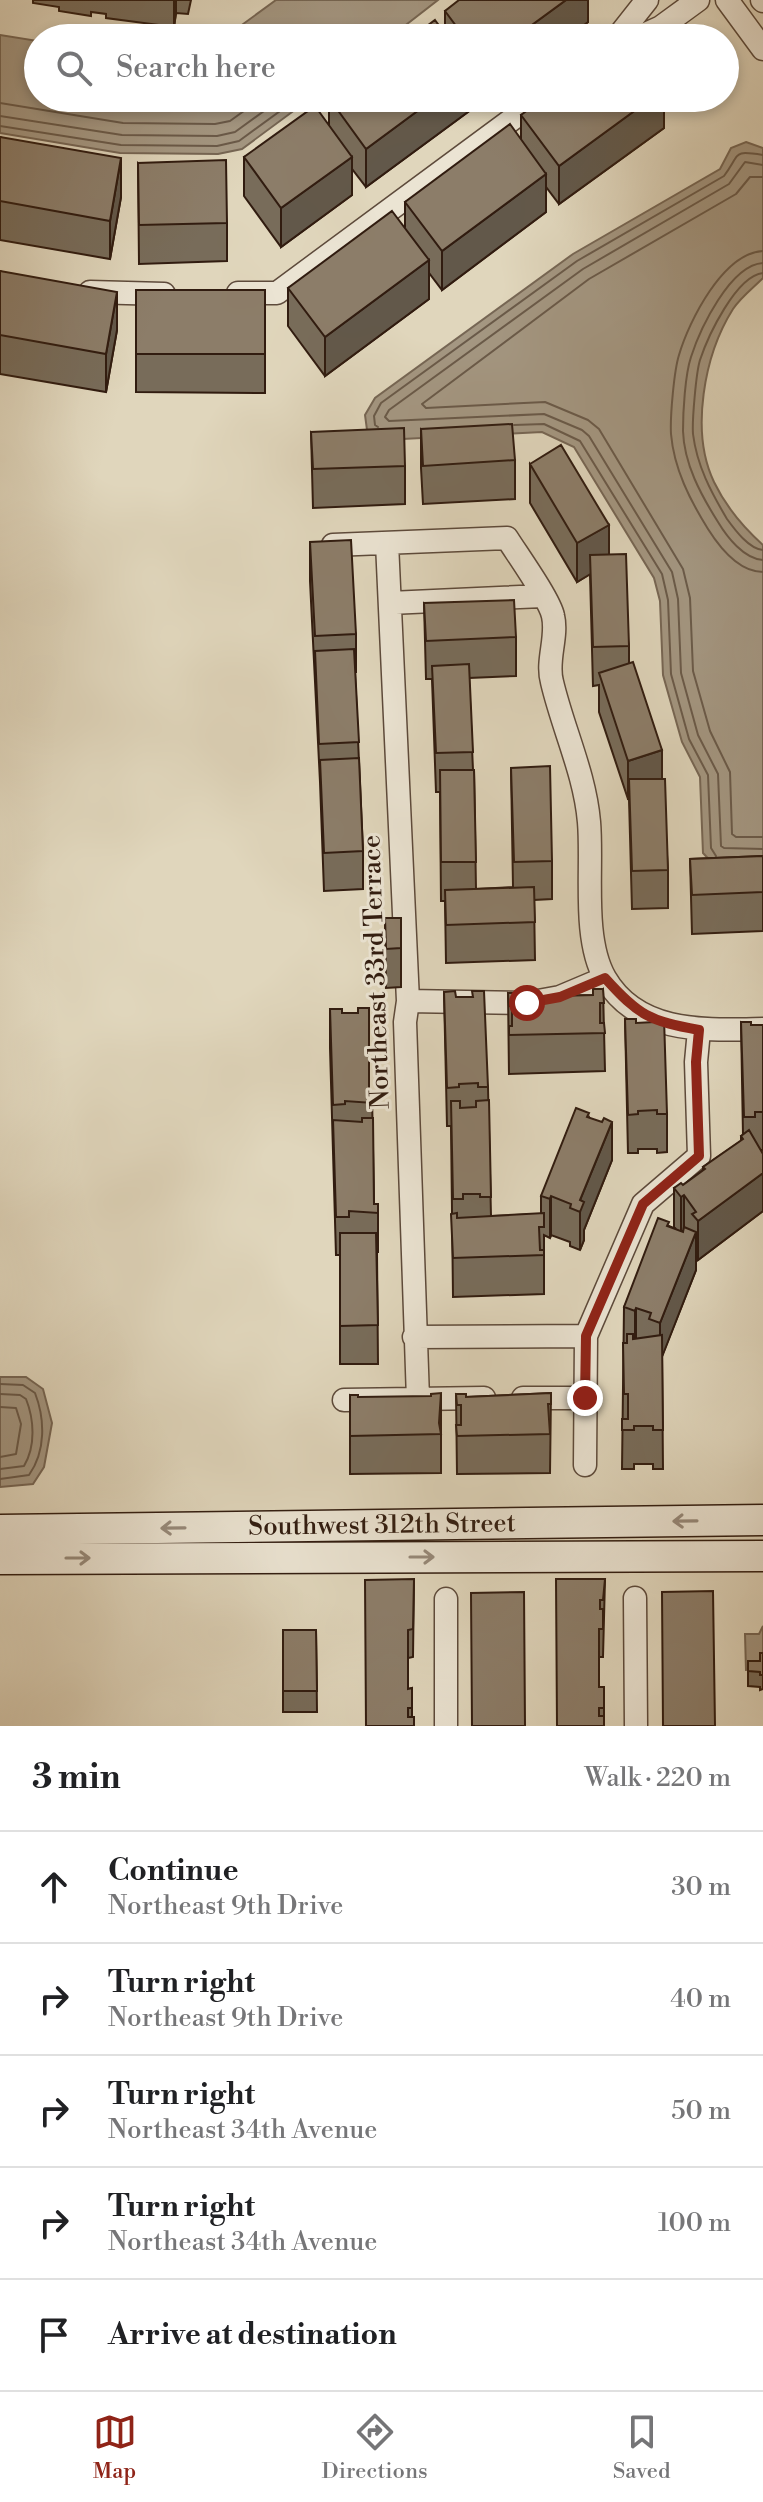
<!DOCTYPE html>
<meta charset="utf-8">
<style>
:root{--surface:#fff;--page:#f6f6f6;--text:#202124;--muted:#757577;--line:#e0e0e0;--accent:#8f2418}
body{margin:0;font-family:"Libre Bodoni",serif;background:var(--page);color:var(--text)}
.stop{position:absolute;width:24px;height:24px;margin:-18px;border:6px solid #8f2418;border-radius:50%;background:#fff}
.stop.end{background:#8f2418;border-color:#fff;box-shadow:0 2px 8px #0008}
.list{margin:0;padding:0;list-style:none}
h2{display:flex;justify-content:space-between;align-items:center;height:104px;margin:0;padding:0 32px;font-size:34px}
h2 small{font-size:26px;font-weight:400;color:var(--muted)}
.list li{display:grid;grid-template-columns:52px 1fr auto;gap:24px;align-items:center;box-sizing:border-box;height:112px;padding:0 32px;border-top:2px solid var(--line)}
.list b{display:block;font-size:30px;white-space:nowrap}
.list p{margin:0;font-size:26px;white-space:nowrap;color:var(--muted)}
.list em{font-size:26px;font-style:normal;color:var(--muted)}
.icon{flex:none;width:44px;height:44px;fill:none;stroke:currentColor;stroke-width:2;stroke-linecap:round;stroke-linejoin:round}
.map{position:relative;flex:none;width:763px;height:1726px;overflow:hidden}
.search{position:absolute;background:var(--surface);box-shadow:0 4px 12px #0003;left:24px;right:24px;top:24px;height:88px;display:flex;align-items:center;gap:20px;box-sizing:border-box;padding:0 28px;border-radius:44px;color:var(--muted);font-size:30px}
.sheet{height:664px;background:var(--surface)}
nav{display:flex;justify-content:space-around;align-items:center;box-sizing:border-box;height:112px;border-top:2px solid var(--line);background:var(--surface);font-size:22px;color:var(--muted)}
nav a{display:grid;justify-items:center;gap:4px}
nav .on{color:var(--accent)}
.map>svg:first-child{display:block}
.water{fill:#a49782;stroke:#766654;stroke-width:2}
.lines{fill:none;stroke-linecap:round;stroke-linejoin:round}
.shore{stroke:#6a5a49;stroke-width:2}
.street-casing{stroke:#5d4a3b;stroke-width:25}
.secondary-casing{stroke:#311c10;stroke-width:33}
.street{stroke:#ebe4d3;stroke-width:22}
.secondary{stroke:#ebe4d3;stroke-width:30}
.wall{fill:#786c5a;stroke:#311c10;stroke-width:2}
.shaded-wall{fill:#62584a;stroke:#311c10;stroke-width:2}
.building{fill:#8c7d69;stroke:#311c10;stroke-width:2}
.oneway{stroke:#978a7b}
.route{stroke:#8f2418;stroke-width:10}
.labels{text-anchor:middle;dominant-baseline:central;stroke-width:6;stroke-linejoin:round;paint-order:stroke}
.street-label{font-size:26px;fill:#311c10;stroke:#ebe4d3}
</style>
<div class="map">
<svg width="763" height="1726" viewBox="0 0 763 1726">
<rect width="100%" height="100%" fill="#e0d6bc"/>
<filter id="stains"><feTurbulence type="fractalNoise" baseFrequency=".0025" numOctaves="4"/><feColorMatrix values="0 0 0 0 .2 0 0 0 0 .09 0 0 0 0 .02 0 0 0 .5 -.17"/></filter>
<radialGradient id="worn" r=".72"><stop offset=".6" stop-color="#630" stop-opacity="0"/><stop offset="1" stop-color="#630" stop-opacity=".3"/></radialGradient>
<!-- water -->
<path class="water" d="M276,0H438L389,38H224Z
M0,35L38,41V98H311L242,149L218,154L120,153L0,133Z
M746,142L763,148V278C753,288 740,298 733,309C704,355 690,432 714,482C726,507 743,527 763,545V867L715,866L703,853L700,777L682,742L663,675L660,601L654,578L574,447L542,432L383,440L367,430L365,415L375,398L573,254L720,169L731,148Z
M0,1377H26L43,1389L52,1423L44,1467L33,1484L0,1487Z
M763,1626V1669L746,1670L745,1634H759Z"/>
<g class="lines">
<!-- shore -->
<path class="shore" d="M0,103L123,123L215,124L230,121L262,98
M0,116L122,135L217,136L235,132L282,98
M0,126L121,145L217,146L239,141L298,98
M763,165L745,162L729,184L583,269L389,410L385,417L389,421L544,414L582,430L589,436L672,572L678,599L681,673L698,735L718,774L721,846L724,848L763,849
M763,177H750L736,194L589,279L422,404L426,408L545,402L588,420L599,429L683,569L690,598L693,671L710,731L730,772L732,834L736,837H763
M763,251C723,253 689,321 679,355C674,371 670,417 671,434C674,469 690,500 708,529C720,548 739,572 763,572
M763,263C730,265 700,329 691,357C685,375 683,412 683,431C684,464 701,495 718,522C727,537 744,559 763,560
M763,273C736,276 708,336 700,360C696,373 692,421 693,434C697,466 711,492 727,519C735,530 749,549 763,550
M514,425L544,424L580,441L662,574L668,600L671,674L689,739L708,775L711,848L716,856
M378,427L375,425L374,416L381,403L577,261L724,176C741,153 732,150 763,155
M0,1384L23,1385L35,1393C45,1419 46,1451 29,1475L0,1479
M0,1394L20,1395L26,1399C34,1419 36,1446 24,1466L0,1469
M0,1407L16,1408L21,1424L16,1454L0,1457"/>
<!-- street casing -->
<g class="street-casing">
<path id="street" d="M727,0L763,49
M762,0L763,1
M617,38L647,0
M637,38L661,27L698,0
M90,292L164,294
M238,293H277L541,98
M387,543L408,1001L405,1022L418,1399
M333,545L507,538C517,554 550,600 553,616C558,637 546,661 552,682C563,729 585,774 589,822C593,868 582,938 605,978C638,1035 707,1030 763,1029
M390,603L543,596
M408,1001L527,1003L560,997L605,978
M414,1337L586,1336
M523,1398H585
M344,1400L484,1398
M585,1465L586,1336L643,1204L699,1156L696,1062L699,1030
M635,1598L636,1726
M446,1599V1726"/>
</g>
<!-- secondary casing -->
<g class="secondary-casing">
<g id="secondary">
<path id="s1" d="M0,1530L763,1520"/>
<path d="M0,1559L763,1556"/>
</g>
</g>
<!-- street -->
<use href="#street" class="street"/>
<!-- secondary -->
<use href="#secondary" class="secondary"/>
</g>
<!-- wall -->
<path class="wall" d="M33,0H191L188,14L176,13L174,27L106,18V14L91,12V16L59,11V7L33,3Z
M588,0V22L567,38H411L445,34V11Z
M329,98H472V109L366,187L352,169V195L281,247L244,196V157L329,125Z
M664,98V128L559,204L546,187V212L442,290L429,273V299L325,376L288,326V288L405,227V202L521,140V115Z
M0,137L121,197L110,259L0,240Z
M138,163L227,223V261L139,264Z
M0,271L117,330L106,392L0,374Z
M136,290H265V393L136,392Z
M421,429L515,460V499L423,504L421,468Z
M311,432L405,466V504L313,508Z
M530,464L609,554L629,646V663L662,779L668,870V908L632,909L629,799H628L599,712V685L593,686L590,574L577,582L530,503Z
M310,542L356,634V672H355L363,851V889L324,891L320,782L310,581Z
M424,603L516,637V676L469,678L473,770H474L476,889L513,887L511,768L552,861V899L534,900L535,960L446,963L445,901H441L440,792H436L432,679H426Z
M763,856V931L692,934L690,859Z
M385,918L401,948V987L386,988Z
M603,989L605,1071L509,1074L508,993L518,997L593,995Z
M444,992L456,997L488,1087L491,1216L541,1214V1196L589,1117L612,1160L584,1230V1240L580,1250L570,1246V1242L551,1235L550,1238L544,1235V1294L453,1297L451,1126H447Z
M330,1009L369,1094H372L374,1204L378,1213V1252H377L378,1364H340V1255H336L330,1048Z
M625,1019L636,1023L667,1114V1152L657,1153V1149H638V1153H628Z
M741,1022L751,1025H763V1150H761L763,1154V1211L698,1260L696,1257V1270L662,1356L663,1469H653V1464H634V1469H622L624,1307L669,1226L676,1229L674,1227V1188L683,1185L703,1170V1167L741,1141V1136L743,1135Z
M551,1393L550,1473L457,1474L456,1394L466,1397Z
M350,1395L358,1397L441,1434V1473L350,1474Z
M414,1579L413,1657L408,1658V1689L412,1688V1717L366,1726Z
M605,1579L603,1657H599V1687H604V1716L557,1726Z
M283,1630H316L317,1712H283Z
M763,1653V1689L760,1690V1687L748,1686V1671L760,1661Z"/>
<!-- shaded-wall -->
<path class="shaded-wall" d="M174,0H176V13L174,27Z
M566,0H588V22L567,38H514Z
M435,98H472V109L366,187V149Z
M652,98H664V128L559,204V166Z
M352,157V195L281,247V208Z
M121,158V197L110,259V221Z
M546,174V212L442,290V251Z
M429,260V299L325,376V337Z
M117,292V330L106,392V354Z
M609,525V563L577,582V543Z
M662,750V788L628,799V761Z
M612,1122V1160L584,1230V1240L580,1250V1200Z
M763,1173V1211L698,1260V1221Z
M684,1195V1234L681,1236V1197Z
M551,1196V1235L550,1238V1199Z
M696,1232V1270L660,1362V1323Z
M636,1308V1346L635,1350V1311Z
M441,1393V1435L439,1423Z"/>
<!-- building -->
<path class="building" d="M459,0H566L514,38H465L445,11Z
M435,20L448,38H411Z
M329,98H435L366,149Z
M544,98H652L559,166L521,115Z
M315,106L352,157L281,208L244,157Z
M510,124L546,174L442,251L405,202Z
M0,137L121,158L110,221L0,201Z
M226,160L227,223L139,225L138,163Z
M392,211L429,260L325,337L288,288Z
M0,271L117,292L106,354L0,335Z
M136,290H265V354H136Z
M512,424L515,460L423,466L421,429Z
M404,428L405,466L313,469L311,432Z
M561,445L609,525L577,543L530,464Z
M351,540L356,634L315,636L310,542Z
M626,554L629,646L593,647L590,555Z
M514,600L516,637L426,641L424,603Z
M354,649L359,742L319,744L315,651Z
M633,662L662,750L628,761L599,673Z
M469,664L473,752L436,753L432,666Z
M359,758L363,851L324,853L320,760Z
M550,766L552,861L514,862L511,768Z
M440,770H474L476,862H441Z
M629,779H665L668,870L632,871Z
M763,856V892L692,895L690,859Z
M534,887L535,922L446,925L445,890Z
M385,918H401V948L386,949Z
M593,989H603L604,1003H600V1023H604L605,1033L509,1035V1026H512V1006H509L508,993H517L518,997L593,995Z
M455,991L456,997H473L472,991H484L488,1087H478V1083L459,1084V1087L447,1088L444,992Z
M358,1008H369V1094H372L373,1103L345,1101V1104L333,1105L330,1009H342V1013H358Z
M653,1018H664L667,1114H657V1110L638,1111V1114L628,1115L625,1019H636V1023L654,1022Z
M741,1022H751V1025H763V1112H755V1117H744Z
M489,1100L491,1197H480V1194H463V1199H453L451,1101H460V1108L476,1107V1101Z
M576,1108L589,1113L587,1117L602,1122L604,1118L612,1122L580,1200L584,1202L580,1212L570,1208L571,1204L551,1196L550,1199L541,1196Z
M362,1118H373L374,1204H378V1213L349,1211V1217H336L333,1120L362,1122Z
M749,1130L763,1154V1173L698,1221L692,1214L696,1212L684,1195L681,1197L674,1188L681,1183L683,1185L705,1169L703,1167L743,1139L741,1136Z
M457,1213V1218L544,1213V1227H539L540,1250H544V1255L453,1258L451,1214Z
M658,1218L669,1222L667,1226L683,1232L684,1227L696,1232L660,1323L649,1319L651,1313L636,1308L635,1311L624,1307Z
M340,1233H376L378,1325L340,1326Z
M627,1334H633V1339L662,1335L663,1430H653V1426H634V1430H622V1419H628V1394H624L623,1343H627Z
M441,1393L439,1423L441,1434L350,1436V1395H358V1397L431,1396V1394Z
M551,1393V1404H548L550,1434L457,1436L456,1425H461V1405H457L456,1394H466V1397Z
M414,1579L413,1629L408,1630V1689L412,1688V1708H408V1717H414V1726H366L365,1580Z
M556,1579H605L603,1600H600V1609H603V1629H599V1687H604V1708H599V1716H604V1726H557Z
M713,1591L715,1726H663L662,1592Z
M524,1592L525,1726H472L471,1593Z
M283,1630H316L317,1691H283Z
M760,1653H763V1675H760V1672L748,1671V1661H760Z"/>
<!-- one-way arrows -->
<defs><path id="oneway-shaft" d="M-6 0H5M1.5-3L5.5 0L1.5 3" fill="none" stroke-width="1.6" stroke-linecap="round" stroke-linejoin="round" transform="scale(2)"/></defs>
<g class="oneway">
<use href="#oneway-shaft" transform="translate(685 1521) rotate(179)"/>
<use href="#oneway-shaft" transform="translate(173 1528) rotate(179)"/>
<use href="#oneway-shaft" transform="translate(422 1557)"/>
<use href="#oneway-shaft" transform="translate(78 1558)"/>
</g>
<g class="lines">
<!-- route -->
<path class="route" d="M527,1003L560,997L605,978C639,1016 650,1021 699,1030L696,1062L699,1156L643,1204L586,1336L585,1398"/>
</g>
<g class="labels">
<!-- street labels -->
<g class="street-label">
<text transform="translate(376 972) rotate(-92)">Northeast 33rd Terrace</text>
<text stroke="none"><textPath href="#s1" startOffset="382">Southwest 312th Street</textPath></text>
</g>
</g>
<rect width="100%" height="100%" filter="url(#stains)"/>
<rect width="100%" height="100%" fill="url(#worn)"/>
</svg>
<div class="stop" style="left:527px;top:1003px"></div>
<div class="stop end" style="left:585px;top:1398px"></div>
<div class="search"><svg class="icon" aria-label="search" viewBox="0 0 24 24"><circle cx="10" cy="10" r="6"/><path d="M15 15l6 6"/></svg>Search here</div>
</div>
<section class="sheet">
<h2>3 min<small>Walk · 220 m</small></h2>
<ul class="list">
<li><svg class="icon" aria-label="ahead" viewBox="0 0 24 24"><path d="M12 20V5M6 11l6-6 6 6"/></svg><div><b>Continue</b><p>Northeast 9th Drive</p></div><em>30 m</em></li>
<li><svg class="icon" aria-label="right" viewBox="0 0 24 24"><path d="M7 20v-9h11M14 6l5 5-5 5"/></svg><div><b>Turn right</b><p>Northeast 9th Drive</p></div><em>40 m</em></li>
<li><svg class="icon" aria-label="right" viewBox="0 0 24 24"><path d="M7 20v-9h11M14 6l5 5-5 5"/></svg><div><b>Turn right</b><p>Northeast 34th Avenue</p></div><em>50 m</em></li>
<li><svg class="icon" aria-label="right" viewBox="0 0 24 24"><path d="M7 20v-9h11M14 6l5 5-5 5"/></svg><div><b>Turn right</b><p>Northeast 34th Avenue</p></div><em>100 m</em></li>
<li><svg class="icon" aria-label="arrive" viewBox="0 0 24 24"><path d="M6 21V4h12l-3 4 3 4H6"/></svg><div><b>Arrive at destination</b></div></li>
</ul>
</section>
<nav>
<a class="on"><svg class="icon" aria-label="map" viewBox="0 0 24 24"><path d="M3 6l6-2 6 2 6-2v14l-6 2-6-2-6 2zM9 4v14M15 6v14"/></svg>Map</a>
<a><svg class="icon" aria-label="directions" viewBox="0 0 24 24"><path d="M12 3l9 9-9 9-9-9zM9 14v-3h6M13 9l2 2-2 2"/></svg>Directions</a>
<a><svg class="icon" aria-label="saved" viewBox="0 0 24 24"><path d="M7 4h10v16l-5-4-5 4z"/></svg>Saved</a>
</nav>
